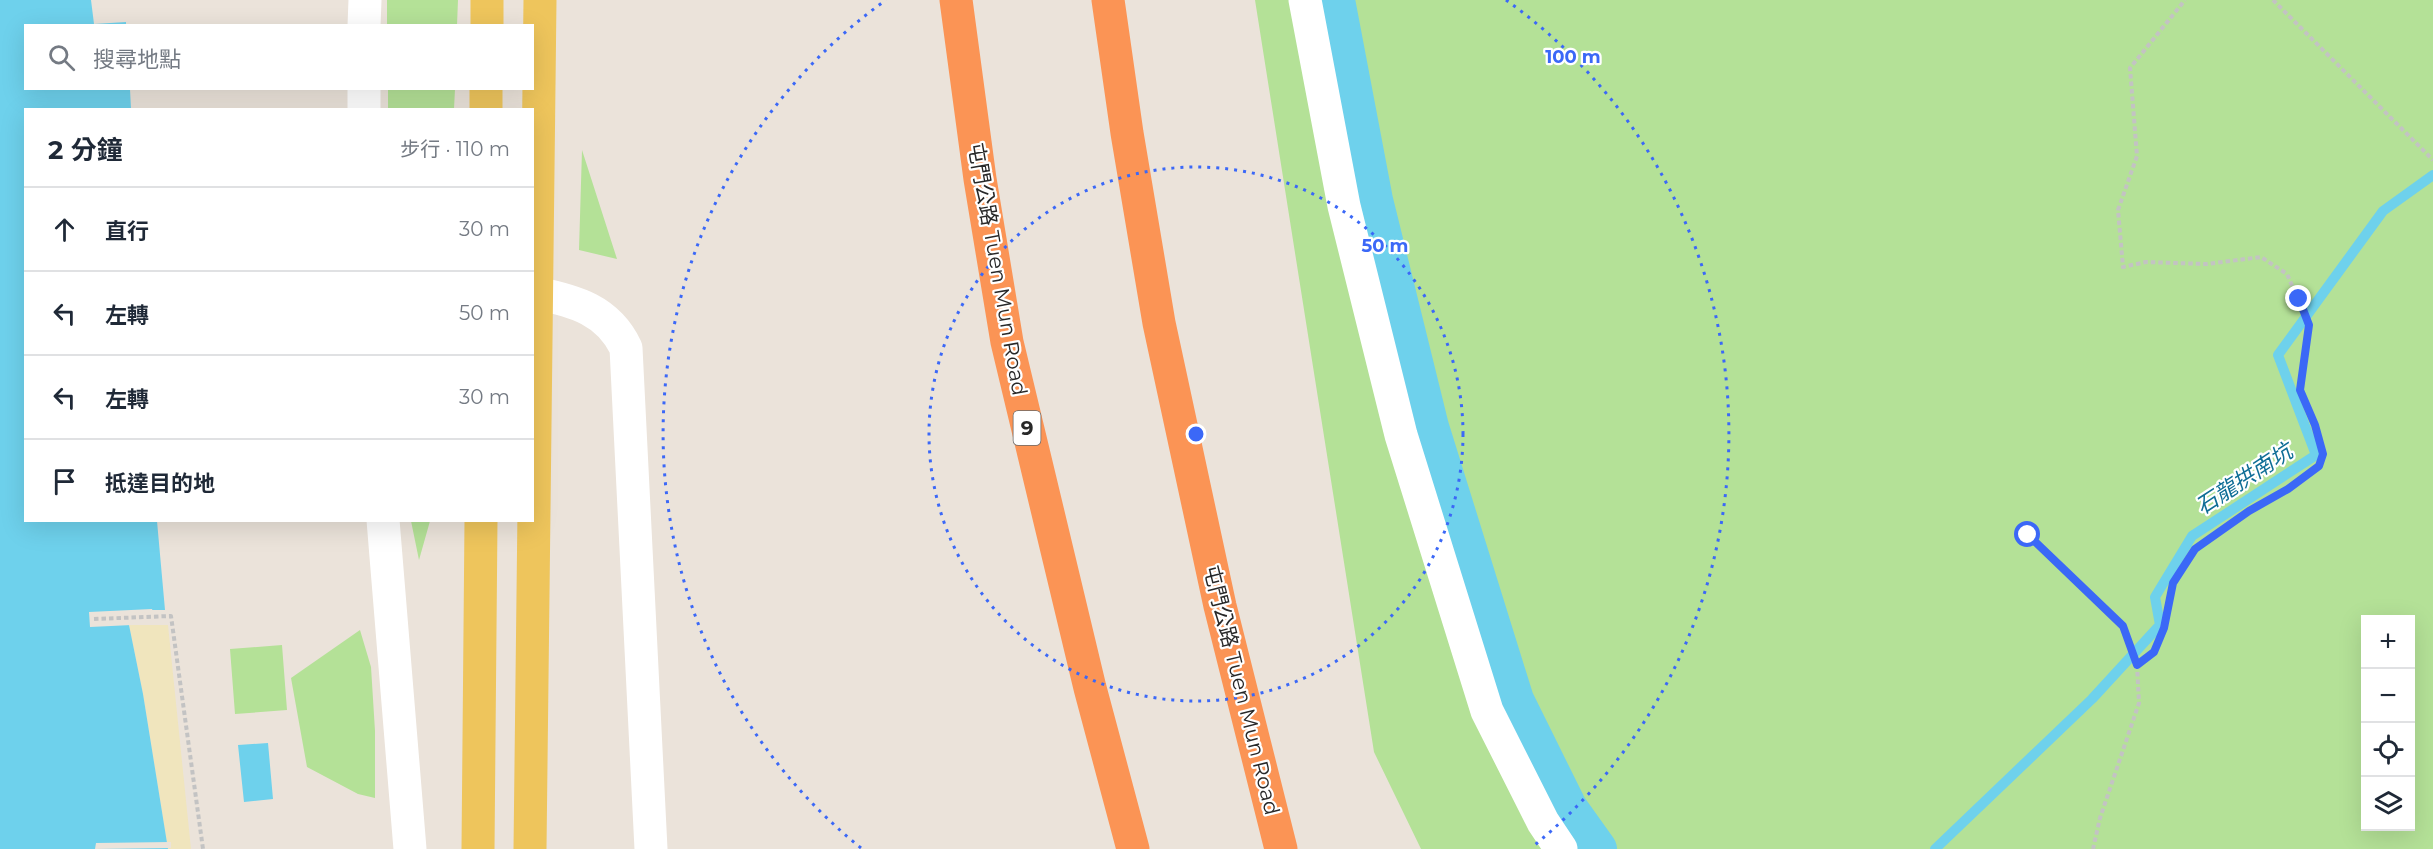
<!DOCTYPE html>
<html lang="zh-TW">
<meta charset="utf-8">
<style>
:root{--surface:#fff;--page:#f6f6f7;--text:#1f2937;--muted:#747a83;--line:#e0e1e3}
body{margin:0;font-family:Montserrat,"Noto Sans TC",sans-serif;background:var(--page);color:var(--text)}
.controls{position:absolute;right:18px;bottom:18px;display:grid;overflow:hidden;border-radius:0px;box-shadow:0 6px 24px #0002}
.controls button{width:54px;height:54px;display:grid;place-items:center;padding:0;border:0;border-bottom:2px solid var(--line);background:var(--surface);color:var(--text);font:30px sans-serif}
.stop{position:absolute;width:18px;height:18px;margin:-14px;border:4px solid #3b68f7;border-radius:50%;background:#fff}
.stop.end{background:#3b68f7;border-color:#fff;box-shadow:0 2px 6px #0008}
.list{margin:0;padding:0;list-style:none}
h2{display:flex;justify-content:space-between;align-items:center;height:78px;margin:0;padding:0 24px;font-size:26px}
h2 small{font-size:20px;font-weight:400;color:var(--muted)}
.list li{display:grid;grid-template-columns:39px 1fr auto;gap:18px;align-items:center;box-sizing:border-box;height:84px;padding:0 24px;border-top:2px solid var(--line)}
.list b{display:block;font-size:22px;white-space:nowrap}
.list em{font-size:20px;font-style:normal;color:var(--muted)}
.icon{flex:none;width:33px;height:33px;fill:none;stroke:currentColor;stroke-width:2;stroke-linecap:round;stroke-linejoin:round}
.map{position:relative;flex:none;width:2433px;height:849px;overflow:hidden}
.search{position:absolute;background:var(--surface);box-shadow:0 6px 24px #0002;left:24px;top:24px;width:510px;height:66px;display:flex;align-items:center;gap:15px;box-sizing:border-box;padding:0 21px;border-radius:0px;color:var(--muted);font-size:22px}
.panel{position:absolute;background:var(--surface);box-shadow:0 6px 24px #0002;left:24px;top:108px;width:510px;height:414px;border-radius:0px}
.map>svg:first-child{display:block}
.green{fill:#b4e197;fill-rule:evenodd}
.sand{fill:#f0e5bd}
.water{fill:#6ed1ec}
.pier{fill:#ebe3da}
.lines{fill:none;stroke-linecap:round;stroke-linejoin:round}
.stream{stroke:#6ed1ec;stroke-width:10}
.canal{stroke:#6ed1ec;stroke-width:38}
.path{stroke:#c3c3c3;stroke-width:4;stroke-dasharray:4.5 3;stroke-linecap:butt}
.minor{stroke:#fff;stroke-width:33}
.major{stroke:#eec55c;stroke-width:33}
.highway{stroke:#fb9455;stroke-width:33}
.route{stroke:#3b68f7;stroke-width:8}
.ring{fill:none;stroke:#3b68f7;stroke-width:3;stroke-dasharray:3 6}
.labels{text-anchor:middle;dominant-baseline:central;stroke-width:4.5;stroke-linejoin:round;paint-order:stroke}
.shield{fill:#fff;stroke:#686868;stroke-width:1.5}
.shield-label{font-size:20px;font-weight:bold;fill:#282828}
.street-label{font-size:21px;fill:#282828;stroke:#fff}
.water-label{font-size:22px;font-style:italic;fill:#0f6e96;stroke:#fff}
.centre{fill:#3b68f7;stroke:#fff;stroke-width:3}
.ring-label{font-size:18px;text-anchor:middle;font-weight:bold;fill:#3b68f7;stroke:#fff;stroke-width:4.5;stroke-linejoin:round;paint-order:stroke}
</style>
<div class="map">
<svg width="2433" height="849" viewBox="0 0 2433 849">
<rect width="100%" height="100%" fill="#ebe3da"/>
<!-- green -->
<path class="green" d="M387,0H458L457,25H387Z
M1255,0H2433V849H1421L1374,752ZM2366,620H2410V826H2366Z
M388,89H455L454,109H388Z
M582,150L617,259L579,250Z
M411,521H430L419,560Z
M360,630L371,667L375,731V798L358,794L307,767L291,678Z
M282,645L287,710L235,714L230,649Z"/>
<!-- sand -->
<path class="sand" d="M129,625H168L191,849H168L143,694Z"/>
<!-- water -->
<path class="water" d="M0,0H91L94,24L126,22V25L26,26V88L130,89L131,109L26,110V520L157,521L165,610H132L129,625L143,694L168,849H0Z
M268,743L273,799L244,802L238,745Z"/>
<!-- pier -->
<path class="pier" d="M152,609L153,612L134,613L132,625L90,627L89,612Z
M171,842V848L95,849L96,843Z"/>
<g class="lines">
<!-- stream -->
<path class="stream" d="M1935,849L2092,699L2160,625L2155,597L2192,536L2316,455L2278,355L2383,211L2433,175"/>
<!-- canal -->
<path class="canal" d="M1336,0L1374,200L1430,427L1515,700L1568,807L1598,849"/>
<!-- path -->
<path class="path" d="M2273,0L2433,160
M2028,535L2123,626L2137,665L2139,703L2100,818L2093,849
M94,619L171,616L203,849
M2137,665L2154,652L2164,629L2173,583L2195,549L2249,511L2288,489L2319,466L2323,454L2315,425L2300,390L2309,325L2287,274L2261,257L2207,264L2146,262L2123,267L2118,210L2137,156L2130,68L2185,0"/>
<!-- minor -->
<path class="minor" d="M1305,0L1344,206L1401,435L1487,711L1543,822L1561,849
M364,26L365,0
M364,110V88
M536,293C575,301 608,310 626,348L651,849
M383,520L410,849"/>
<!-- major -->
<path class="major" d="M487,26V0
M486,110V88
M478,849L481,520
M530,849L540,0"/>
<!-- highway -->
<path class="highway" d="M956,0L980,179L1007,342L1090,688L1133,849
M1108,0L1127,133L1159,323L1220,606L1281,849"/>
</g>
<g class="lines">
<!-- route -->
<path class="route" d="M2028,535L2123,626L2137,665L2154,652L2164,628L2173,583L2195,549L2249,511L2288,489L2319,466L2323,454L2315,425L2300,390L2309,325L2299,299"/>
</g>
<!-- distance rings -->
<g class="ring">
<circle cx="1196" cy="434" r="267"/>
<path d="M861 848A533 533 0 0 1 886 0M1506 0A533 533 0 0 1 1531 848"/>
</g>
<g class="labels">
<!-- shield labels -->
<rect class="shield" x="1013.5" y="411" width="27" height="34" rx="4.5"/>
<g class="shield-label">
<text x="1027" y="428">9</text>
</g>
<!-- street labels -->
<g class="street-label">
<text transform="translate(998 269) rotate(80)">屯門公路 Tuen Mun Road</text>
<text transform="translate(1242 690) rotate(76)">屯門公路 Tuen Mun Road</text>
</g>
<!-- water labels -->
<g class="water-label">
<text transform="translate(2244 479) rotate(-33)">石龍拱南坑</text>
</g>
</g>
<circle cx="1196" cy="434" r="9" class="centre"/>
<g class="ring-label">
<text x="1573" y="63">100 m</text>
<text x="1385" y="252">50 m</text>
</g>
</svg>
<div class="controls">
<button>+</button>
<button>−</button>
<button><svg class="icon" aria-label="locate" viewBox="0 0 24 24"><circle cx="12" cy="12" r="6"/><path d="M12 2v4M12 18v4M2 12h4M18 12h4"/></svg></button>
<button><svg class="icon" aria-label="layers" viewBox="0 0 24 24"><path d="M12 4l9 5-9 5-9-5zM3 14l9 5 9-5"/></svg></button>
</div>
<div class="stop" style="left:2028px;top:535px"></div>
<div class="stop end" style="left:2299px;top:299px"></div>
<div class="search"><svg class="icon" aria-label="search" viewBox="0 0 24 24"><circle cx="10" cy="10" r="6"/><path d="M15 15l6 6"/></svg>搜尋地點</div>
<section class="panel">
<h2>2 分鐘<small>步行 · 110 m</small></h2>
<ul class="list">
<li><svg class="icon" aria-label="ahead" viewBox="0 0 24 24"><path d="M12 20V5M6 11l6-6 6 6"/></svg><div><b>直行</b></div><em>30 m</em></li>
<li><svg class="icon" aria-label="left" viewBox="0 0 24 24"><path d="M17 20v-9H6M10 6l-5 5 5 5"/></svg><div><b>左轉</b></div><em>50 m</em></li>
<li><svg class="icon" aria-label="left" viewBox="0 0 24 24"><path d="M17 20v-9H6M10 6l-5 5 5 5"/></svg><div><b>左轉</b></div><em>30 m</em></li>
<li><svg class="icon" aria-label="arrive" viewBox="0 0 24 24"><path d="M6 21V4h12l-3 4 3 4H6"/></svg><div><b>抵達目的地</b></div></li>
</ul>
</section>
</div>
